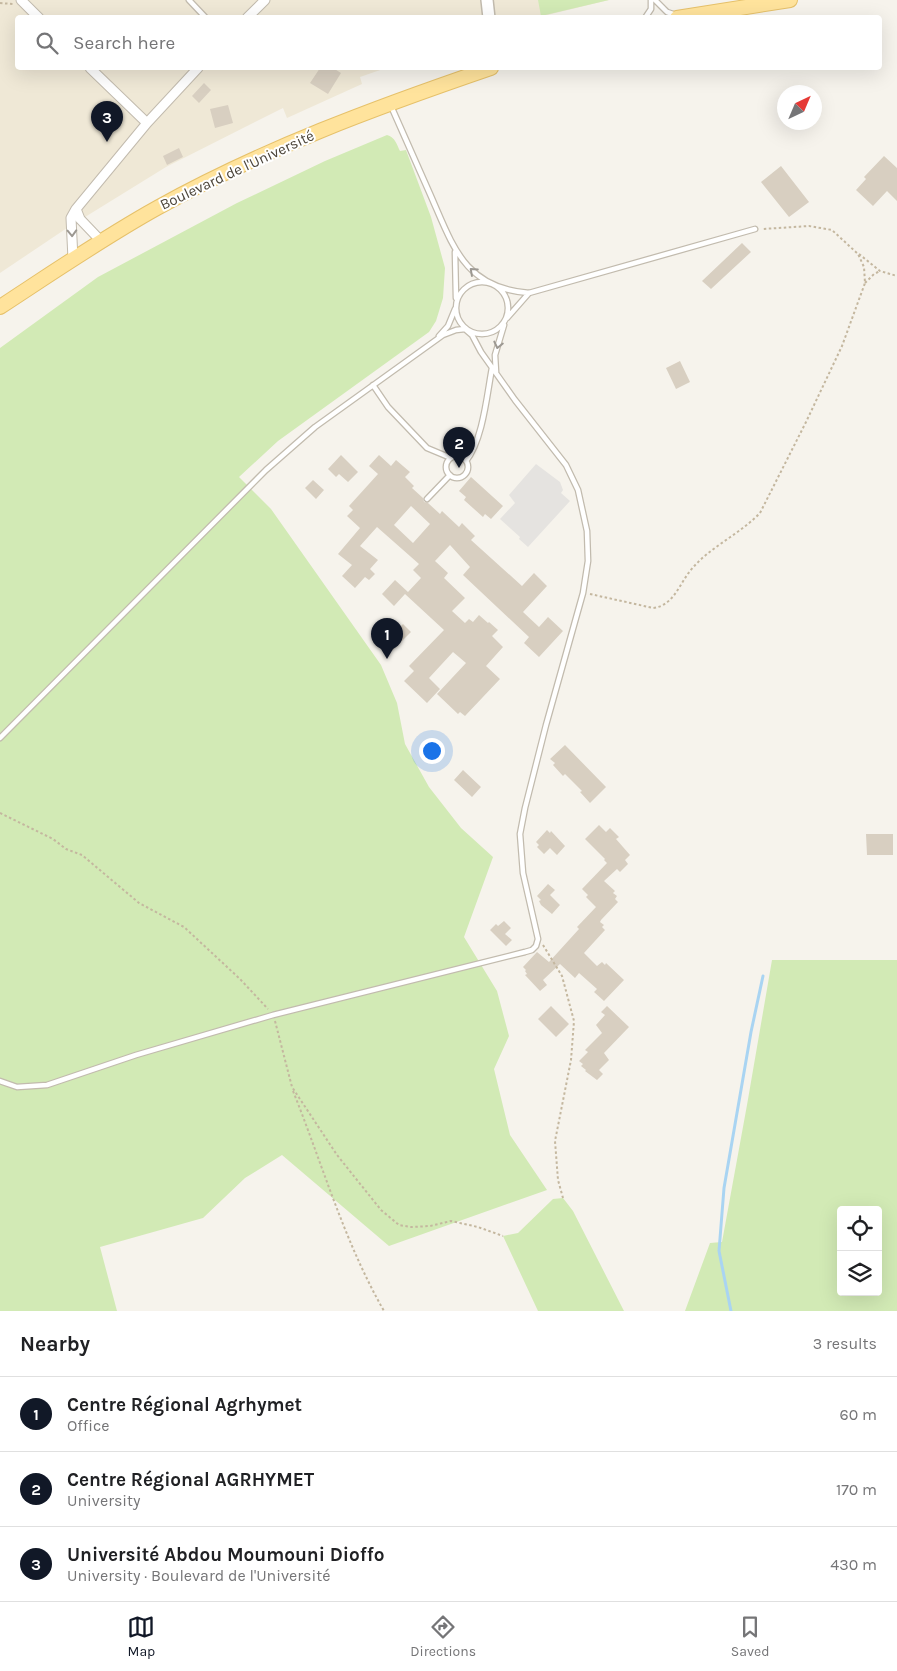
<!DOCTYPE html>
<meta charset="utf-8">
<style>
:root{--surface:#fff;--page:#f6f6f6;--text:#202124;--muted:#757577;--line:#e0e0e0;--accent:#111827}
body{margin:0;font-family:Karla,sans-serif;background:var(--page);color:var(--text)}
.controls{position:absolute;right:15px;bottom:15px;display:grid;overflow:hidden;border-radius:5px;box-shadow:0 5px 20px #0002}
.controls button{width:45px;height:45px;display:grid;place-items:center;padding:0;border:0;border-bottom:1px solid var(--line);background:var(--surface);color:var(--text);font:25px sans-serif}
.compass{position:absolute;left:777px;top:85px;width:45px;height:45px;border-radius:50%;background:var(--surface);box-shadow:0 5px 20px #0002;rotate:44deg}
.you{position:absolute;left:431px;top:750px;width:18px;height:18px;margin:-12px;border:4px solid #fff;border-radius:50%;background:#1a73e8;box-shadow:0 0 0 8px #1a73e833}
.badge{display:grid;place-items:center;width:32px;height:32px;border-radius:50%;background:var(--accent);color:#fff;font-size:16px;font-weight:700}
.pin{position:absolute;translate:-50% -41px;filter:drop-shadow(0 1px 2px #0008)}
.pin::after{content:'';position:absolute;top:26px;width:18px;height:15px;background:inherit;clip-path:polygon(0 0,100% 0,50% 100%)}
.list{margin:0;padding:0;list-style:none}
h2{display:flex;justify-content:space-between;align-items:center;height:65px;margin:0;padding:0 20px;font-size:21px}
h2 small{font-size:16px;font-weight:400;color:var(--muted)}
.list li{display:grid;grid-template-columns:32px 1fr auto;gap:15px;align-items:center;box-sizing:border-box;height:75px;padding:0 20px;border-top:1px solid var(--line)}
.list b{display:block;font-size:19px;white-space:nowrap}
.list p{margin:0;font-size:16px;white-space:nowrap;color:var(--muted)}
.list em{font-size:16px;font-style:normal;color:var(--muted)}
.icon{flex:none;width:28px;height:28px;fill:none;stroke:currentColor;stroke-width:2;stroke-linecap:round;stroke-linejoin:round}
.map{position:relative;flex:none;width:897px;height:1311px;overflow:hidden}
.search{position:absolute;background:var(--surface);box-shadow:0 5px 20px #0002;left:15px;right:15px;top:15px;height:55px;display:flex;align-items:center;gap:12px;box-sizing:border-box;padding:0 18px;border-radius:5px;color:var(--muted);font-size:19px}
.sheet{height:290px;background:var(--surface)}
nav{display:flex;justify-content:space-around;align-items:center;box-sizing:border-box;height:70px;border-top:1px solid var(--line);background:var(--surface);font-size:14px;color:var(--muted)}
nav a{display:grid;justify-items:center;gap:2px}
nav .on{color:var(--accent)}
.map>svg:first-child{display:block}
.education{fill:#efe8d6}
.green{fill:#d2eab5;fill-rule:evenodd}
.parking{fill:#e5e3e0}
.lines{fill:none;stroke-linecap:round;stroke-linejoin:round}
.stream{stroke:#a9d4f2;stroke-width:3}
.building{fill:#d8cfc1;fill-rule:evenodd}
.service-casing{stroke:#c2bbae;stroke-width:7}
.minor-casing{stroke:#c2bbae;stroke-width:11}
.tertiary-casing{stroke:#c2bbae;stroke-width:14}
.primary-casing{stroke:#e6c16a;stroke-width:16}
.path{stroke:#c4b79f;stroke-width:2;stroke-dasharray:2.5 2.5;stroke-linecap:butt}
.service{stroke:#fff;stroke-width:4.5}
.minor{stroke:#fff;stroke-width:9}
.tertiary{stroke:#fff;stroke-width:11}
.primary{stroke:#ffe39c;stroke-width:14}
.oneway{stroke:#9c9892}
.labels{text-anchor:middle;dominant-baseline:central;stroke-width:4;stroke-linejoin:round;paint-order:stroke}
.street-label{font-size:15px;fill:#4b4439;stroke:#fff}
</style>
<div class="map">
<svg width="897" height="1311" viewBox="0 0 897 1311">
<rect width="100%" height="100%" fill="#f6f3ec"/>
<!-- education -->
<path class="education" d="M0,0H609L535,18H18V68H386L360,77L362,84L287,118L283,108L166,167L64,230L0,273Z"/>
<!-- green -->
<path class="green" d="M538,0H609L541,16Z
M387,135C395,137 397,145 400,151L406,150L431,217L445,268L443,298L436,321L429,332L278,441L239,477L271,509L381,665L397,703L405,744L429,787L461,828L493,857L464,937L497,991L509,1036L494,1069L510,1135L547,1190L389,1246L282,1155L245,1178L203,1218L100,1247L117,1311H0V348L98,277L237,203L325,161Z
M772,960H897V1311H685L710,1243L722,1242L747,1105ZM841,1210H878V1292H841Z
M563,1198L573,1211L624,1311H538L503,1236L518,1233L553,1199Z"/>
<!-- parking -->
<path class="parking" d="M536,464L560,482L563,490L561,493L570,501L528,547L519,539L520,537L500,519L515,503L509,495Z"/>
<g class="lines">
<!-- stream -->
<path class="stream" d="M731,1311L719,1251L724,1188L751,1032L763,976"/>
</g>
<!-- building -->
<path class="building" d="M320,68H333L341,73L328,94L310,83Z
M204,83L211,90L199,103L192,96Z
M228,105L233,123L215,128L210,109Z
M179,148L183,157L167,165L163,156Z
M884,156L897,168V201L887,191L873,206L856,190L866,179L864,177Z
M781,166L809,202L789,217L761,182Z
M742,243L751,252L711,289L702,281Z
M680,361L690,382L676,389L666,368Z
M341,455L358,472L348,482L339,474L336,477L328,469Z
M379,455L391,466L396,460L410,472L405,477L414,486L412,488L423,498L424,502L428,503L440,514L442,511L459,527L462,523L475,536L471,540L522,586L534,573L547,586L523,612L539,627L548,617L563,631L539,657L524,643L529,637L463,575L470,567L450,545L435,561L448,573L444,578L465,598L452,611L465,623L469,619L473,622L479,615L488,623L489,622L498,630L492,636L503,647L486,666L500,679L465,716L460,712L458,714L437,694L466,663L453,652L429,678L440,689L427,703L404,681L414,671L409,666L444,630L405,594L394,606L382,594L395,580L408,592L421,578L413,570L419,564L377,527L360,546L378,560L370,569L375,574L369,580L365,577L355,588L342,576L352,565L338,554L360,528L347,516L353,510L349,506L378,474L369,466ZM411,506L430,524L413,543L394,525Z
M471,477L503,506L491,519L485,514L483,517L464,500L466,497L459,491Z
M313,480L324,490L316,499L305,488Z
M403,624L411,632L392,651L384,644Z
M565,745L606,787L590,803L580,792L582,791L565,774L563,776L553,765L555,763L550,759Z
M463,770L481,787L472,797L454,780Z
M599,825L606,832L610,828L619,837L616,839L630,855L625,860L628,864L620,872L617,869L604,881L615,891L613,893L617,896L615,899L618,902L601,920L600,922L604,925L602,927L605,930L584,953L597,966L602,962L605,965L606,963L624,980L604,1001L594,992L597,989L579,973L575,978L560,964L543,980L547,985L540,991L525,975L527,974L525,971L526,970L523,967L537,952L549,962L579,929L577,927L596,907L586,897L588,895L582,889L607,863L604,860L605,859L585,839Z
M547,830L550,833L551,831L565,846L557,855L550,848L544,854L537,847L539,845L536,842Z
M866,834H893V855H867Z
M548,884L555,890L550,895L560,905L552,914L541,905L539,901L541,900L537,896Z
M504,921L511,928L505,934L512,940L506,946L490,930L496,924L498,926Z
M551,1006L569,1024L556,1037L538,1019Z
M607,1006L629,1027L604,1053L609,1060L599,1070L603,1074L597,1080L585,1071L586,1070L581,1066L583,1064L579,1061L588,1052L585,1050L602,1033L596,1025L605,1015L601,1012Z"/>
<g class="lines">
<!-- service casing -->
<g class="service-casing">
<path id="service" d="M189,0L206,18
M655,0L667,12L676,15
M645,18L651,9V0
M391,106C404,136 417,165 430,194C453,246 464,288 529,293L755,229
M455,252L456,298
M456 308a26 26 0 1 1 52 0a26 26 0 1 1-52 0Z
M507,318L529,293
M439,336L448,326L455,309
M496,372L495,355L504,325
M373,385L388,407L427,448L451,458
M446 467a11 11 0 1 1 22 0a11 11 0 1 1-22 0Z
M466,461C483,440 487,394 492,368
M427,499L450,475
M0,738L266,470L315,427L443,335L456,330L465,329L472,335L481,352L515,400L566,465L578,490L587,531L588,561L583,593L546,725L525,808L520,834L523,873L538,939L536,946L532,950L525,952L273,1015L136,1055L47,1085L17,1087L0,1081"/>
</g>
<!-- minor casing -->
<g class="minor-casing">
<path id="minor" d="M21,0L39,18
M247,18L265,0
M90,68L147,123
M76,209L80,219L101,241
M73,259L71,218L76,209L147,123L198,68"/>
</g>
<!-- tertiary casing -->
<g class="tertiary-casing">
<path id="tertiary" d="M487,0L489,18"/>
</g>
<!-- primary casing -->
<g class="primary-casing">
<path id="primary" d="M677,18L790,0
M0,307C52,273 103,238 157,208C263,149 377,107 491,68"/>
</g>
<!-- path -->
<path class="path" d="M0,3L13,4
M859,254L880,271L897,276
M865,283L874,274L880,271
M590,594L653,608C673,606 679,585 690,571C709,547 739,535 760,513L806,422L842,346L865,283L864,267L858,254L832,230L809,226L763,229
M0,813L53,839L66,849L82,855L139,903L184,927L240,979L268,1009
M543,945L562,976L574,1021L571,1060L555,1141L558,1180L563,1198
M275,1021L292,1087L337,1155L381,1210L399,1225L411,1227L430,1226L451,1221L478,1227L503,1236
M293,1091C323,1166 344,1241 384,1311"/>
<!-- service -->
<use href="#service" class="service"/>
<!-- minor -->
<use href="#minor" class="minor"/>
<!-- tertiary -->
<use href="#tertiary" class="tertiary"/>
<!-- primary -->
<use href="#primary" class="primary"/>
</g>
<!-- one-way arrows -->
<defs><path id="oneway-chevron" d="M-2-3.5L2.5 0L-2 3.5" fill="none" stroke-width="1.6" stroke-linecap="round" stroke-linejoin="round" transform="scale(1.25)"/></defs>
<g class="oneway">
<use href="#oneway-chevron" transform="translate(72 233) rotate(88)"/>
<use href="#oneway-chevron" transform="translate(473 271) rotate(-138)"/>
<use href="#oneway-chevron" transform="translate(498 345) rotate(103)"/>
</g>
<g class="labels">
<!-- street labels -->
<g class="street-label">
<text transform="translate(237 170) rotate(-25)">Boulevard de l'Université</text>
</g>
</g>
</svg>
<div class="controls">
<button><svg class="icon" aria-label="locate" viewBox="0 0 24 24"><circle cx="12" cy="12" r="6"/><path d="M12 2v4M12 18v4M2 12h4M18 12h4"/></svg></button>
<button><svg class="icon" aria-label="layers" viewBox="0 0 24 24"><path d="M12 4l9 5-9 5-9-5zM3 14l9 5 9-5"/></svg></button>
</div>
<svg class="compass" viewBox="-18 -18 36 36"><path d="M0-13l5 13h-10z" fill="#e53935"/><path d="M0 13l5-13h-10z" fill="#757577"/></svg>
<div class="you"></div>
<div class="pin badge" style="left:387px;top:659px">1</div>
<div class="pin badge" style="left:459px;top:468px">2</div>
<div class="pin badge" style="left:107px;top:142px">3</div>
<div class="search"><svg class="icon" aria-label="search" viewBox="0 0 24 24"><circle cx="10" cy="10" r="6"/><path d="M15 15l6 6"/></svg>Search here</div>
</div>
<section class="sheet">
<h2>Nearby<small>3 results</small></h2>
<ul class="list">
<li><span class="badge">1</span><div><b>Centre Régional Agrhymet</b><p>Office</p></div><em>60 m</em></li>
<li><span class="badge">2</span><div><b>Centre Régional AGRHYMET</b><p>University</p></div><em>170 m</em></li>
<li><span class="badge">3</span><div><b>Université Abdou Moumouni Dioffo</b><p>University · Boulevard de l'Université</p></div><em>430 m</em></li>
</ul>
</section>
<nav>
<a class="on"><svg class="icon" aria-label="map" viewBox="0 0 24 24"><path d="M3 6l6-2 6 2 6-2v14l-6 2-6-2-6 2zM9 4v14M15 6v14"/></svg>Map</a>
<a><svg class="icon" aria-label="directions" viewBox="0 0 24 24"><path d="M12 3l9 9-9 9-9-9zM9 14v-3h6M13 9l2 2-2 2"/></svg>Directions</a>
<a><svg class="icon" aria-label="saved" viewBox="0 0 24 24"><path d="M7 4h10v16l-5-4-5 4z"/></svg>Saved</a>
</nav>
